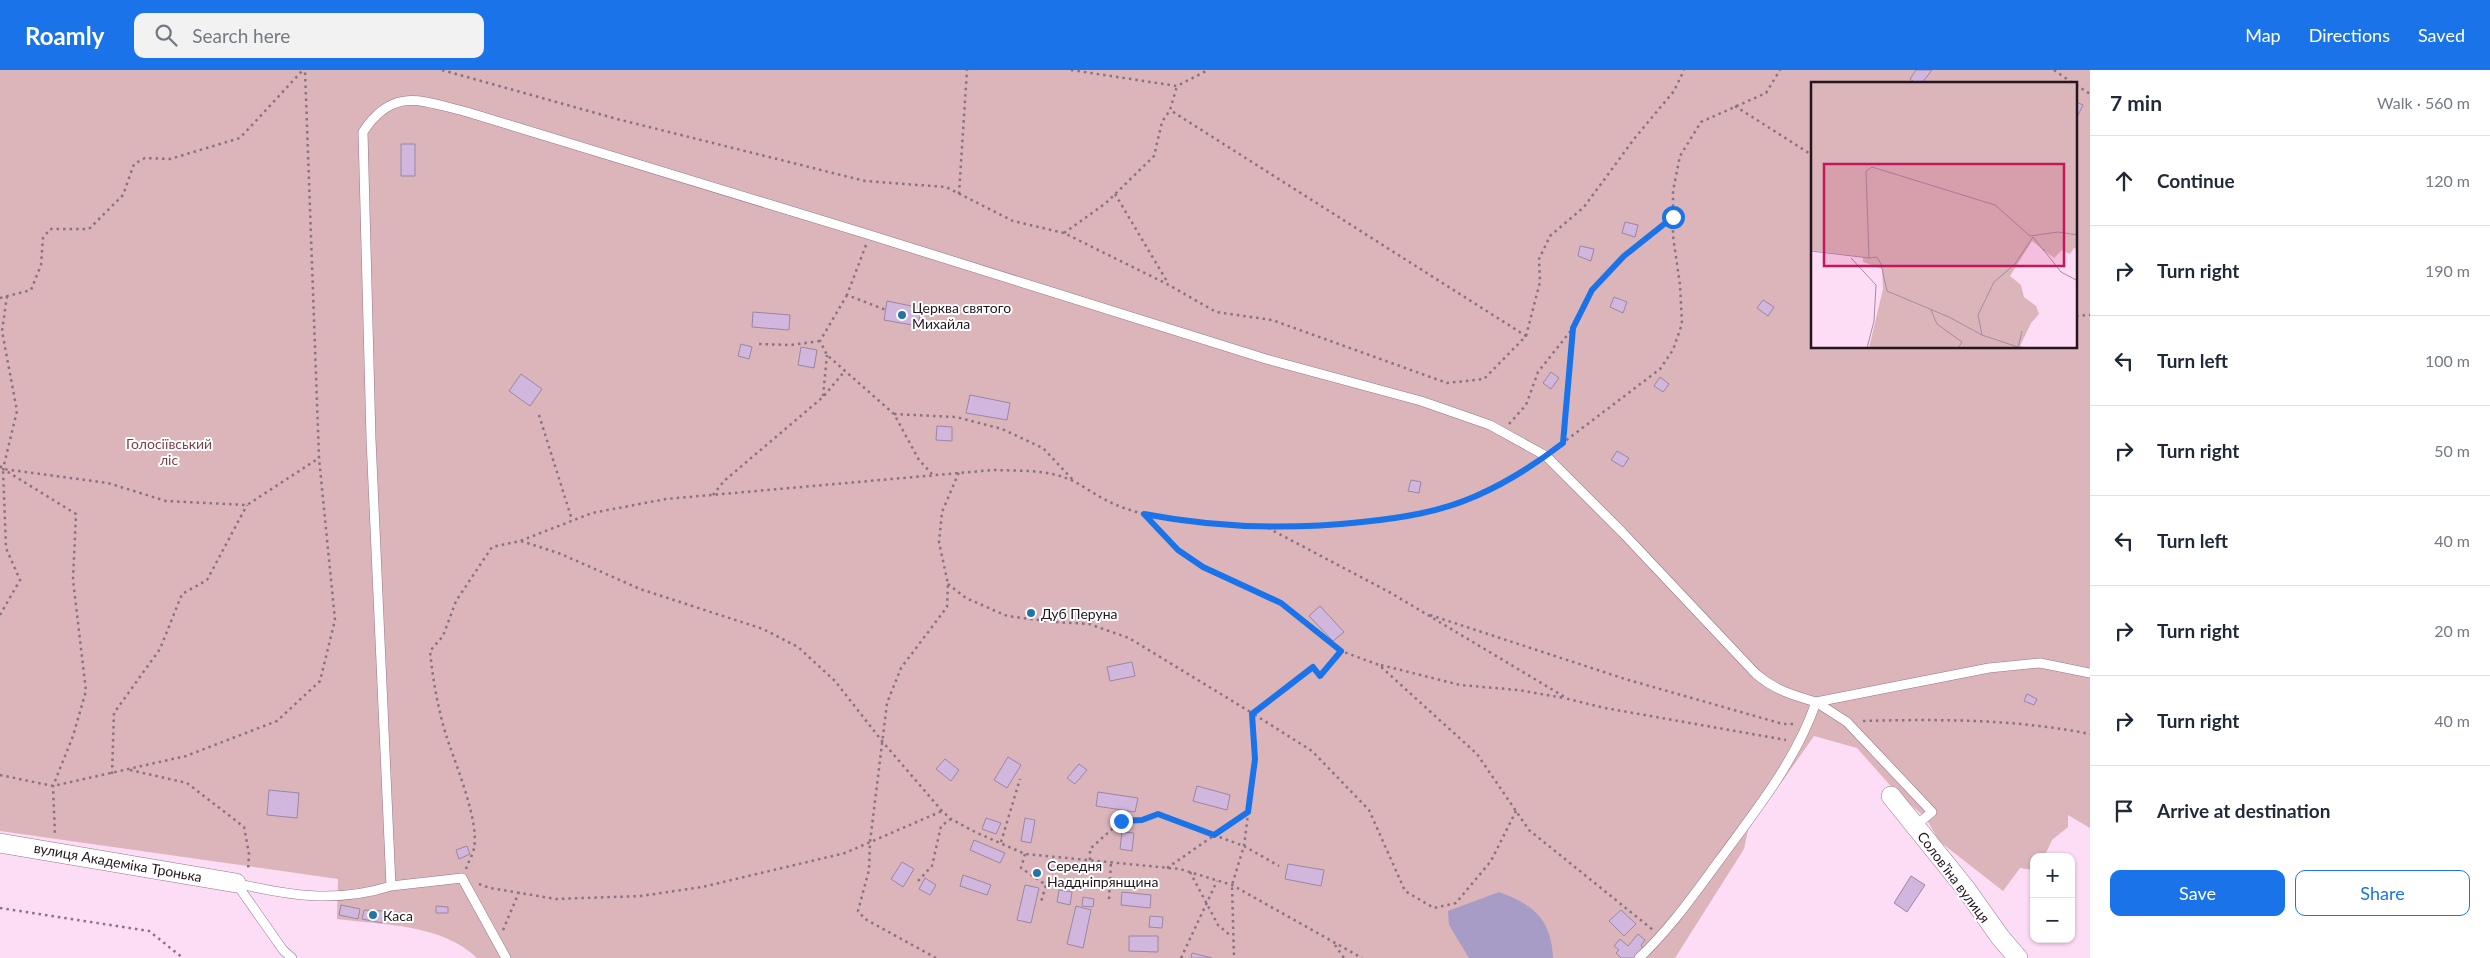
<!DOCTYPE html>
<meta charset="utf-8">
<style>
:root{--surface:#fff;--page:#f2f2f3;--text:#1f2937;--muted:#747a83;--line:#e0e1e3;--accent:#1a73e8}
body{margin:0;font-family:Lato,sans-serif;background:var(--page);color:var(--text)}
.controls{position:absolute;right:15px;bottom:15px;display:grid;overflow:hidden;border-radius:10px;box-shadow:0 1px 4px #0004}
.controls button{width:45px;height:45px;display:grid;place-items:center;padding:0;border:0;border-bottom:1px solid var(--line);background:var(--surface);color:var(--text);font:25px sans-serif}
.stop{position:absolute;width:15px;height:15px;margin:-11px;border:4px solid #1a73e8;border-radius:50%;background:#fff}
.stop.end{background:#1a73e8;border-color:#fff;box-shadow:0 1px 5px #0008}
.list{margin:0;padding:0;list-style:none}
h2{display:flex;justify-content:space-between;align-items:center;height:65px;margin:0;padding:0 20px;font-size:21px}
h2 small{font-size:16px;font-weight:400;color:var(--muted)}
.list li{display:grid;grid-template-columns:32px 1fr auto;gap:15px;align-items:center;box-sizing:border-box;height:90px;padding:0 20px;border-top:1px solid var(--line)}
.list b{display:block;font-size:19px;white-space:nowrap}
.list em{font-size:16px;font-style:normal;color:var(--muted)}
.actions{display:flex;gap:10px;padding:15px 20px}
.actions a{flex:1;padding:11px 0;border:1px solid var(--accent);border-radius:10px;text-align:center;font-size:18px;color:var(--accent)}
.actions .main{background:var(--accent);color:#fff}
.icon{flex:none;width:28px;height:28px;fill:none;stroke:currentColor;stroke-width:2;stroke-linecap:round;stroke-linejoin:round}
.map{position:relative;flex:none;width:2090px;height:888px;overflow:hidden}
header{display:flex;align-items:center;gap:30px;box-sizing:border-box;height:70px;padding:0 25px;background:var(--accent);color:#fff}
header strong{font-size:24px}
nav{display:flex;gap:28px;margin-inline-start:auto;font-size:18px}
.search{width:350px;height:45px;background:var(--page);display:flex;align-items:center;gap:12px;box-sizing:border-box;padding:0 18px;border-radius:10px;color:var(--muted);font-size:19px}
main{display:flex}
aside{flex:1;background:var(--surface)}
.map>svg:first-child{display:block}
.green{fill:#dbb5b9;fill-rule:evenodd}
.water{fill:#a69cc5}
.building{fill:#d1b7de;stroke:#9a86a4}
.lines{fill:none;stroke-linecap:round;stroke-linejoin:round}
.service-casing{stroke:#93758d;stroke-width:10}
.minor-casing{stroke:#93758d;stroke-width:20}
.path{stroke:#887384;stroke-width:2.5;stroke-dasharray:2.5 4;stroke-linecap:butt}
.service{stroke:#fff;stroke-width:9}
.minor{stroke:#fff;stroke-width:19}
.route{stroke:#1a73e8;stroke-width:6}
.poi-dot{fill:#2475a6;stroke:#fff;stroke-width:2}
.labels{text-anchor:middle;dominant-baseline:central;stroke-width:4;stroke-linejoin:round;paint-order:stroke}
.poi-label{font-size:14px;fill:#22161f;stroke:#fff;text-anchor:start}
.park-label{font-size:14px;fill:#7f3e49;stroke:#fff}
.street-label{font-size:14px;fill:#22161f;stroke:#fff}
.inset-road{fill:none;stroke:#a58da0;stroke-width:1}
.view{fill:#c2185b;fill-opacity:0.15;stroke:#c2185b;stroke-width:2.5}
.inset-edge{fill:none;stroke:#22161f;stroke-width:2.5}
</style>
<header>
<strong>Roamly</strong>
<div class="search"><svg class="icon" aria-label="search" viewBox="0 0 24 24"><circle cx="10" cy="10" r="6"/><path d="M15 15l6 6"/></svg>Search here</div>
<nav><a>Map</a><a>Directions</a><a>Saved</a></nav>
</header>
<main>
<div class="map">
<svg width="2090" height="888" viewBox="0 0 2090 888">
<rect width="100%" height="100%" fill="#fddcf6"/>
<!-- green -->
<path class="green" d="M0,0H2090V758L2068,745V757L2052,770L2044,787H2034V800L2020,798L2003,821L1939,771L1926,748L1897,723L1857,678L1814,666L1748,760L1744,779L1675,888H477C442,854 383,855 337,849L338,809L0,761ZM1812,14H2076V278H1812Z"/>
<!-- water -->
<path class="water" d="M1499,822C1534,835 1551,849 1553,888H1469L1449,855L1448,841Z"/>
<!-- building -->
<path class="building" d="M1916,0H1932L1921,14H1917L1910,9Z
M2076,32L2083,35L2076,49Z
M401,74H415V106H401Z
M1625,152L1638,155L1635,167L1622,163Z
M1580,176L1594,179L1591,191L1578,186Z
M1614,227L1627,232L1623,243L1610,237Z
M1763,230L1774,237L1768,246L1757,238Z
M887,231L921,238L918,256L884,250Z
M753,242L790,245L789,260L752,257Z
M741,274L752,277L749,289L738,286Z
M801,277L817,280L814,298L798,295Z
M1551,302L1559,308L1551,319L1543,313Z
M521,304L542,319L530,336L509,321Z
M1660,307L1669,314L1663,322L1654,316Z
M970,325L1010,333L1007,350L966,343Z
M937,356L952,357V371L936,370Z
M1617,381L1629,388L1623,397L1611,390Z
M1411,410L1421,412L1419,423L1408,421Z
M1320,536L1344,562L1333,571L1309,546Z
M1132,592L1135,606L1110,611L1107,597Z
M2027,624L2037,629L2034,635L2024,631Z
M1008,687L1021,695L1007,718L994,710Z
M945,689L959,700L951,711L936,699Z
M1079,694L1087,700L1075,714L1067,708Z
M1197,716L1230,725L1227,740L1193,731Z
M269,720L299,723L297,748L267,745Z
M1098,722L1138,728L1135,742L1096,736Z
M986,748L1001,753L996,764L982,759Z
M1025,748L1035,750L1031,773L1021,771Z
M1122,762L1134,763L1132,781L1120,779Z
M974,770L1005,783L1000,793L970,780Z
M467,776L470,784L459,789L456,780Z
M902,792L914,799L903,817L891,809Z
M1288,794L1324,800L1321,816L1285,809Z
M963,805L991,815L987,825L960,816Z
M1911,806L1925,815L1907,842L1894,833Z
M925,808L936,815L930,825L919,819Z
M1025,815L1039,818L1031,853L1017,850Z
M1059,820L1072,822L1070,835L1057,832Z
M1122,822L1151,825L1150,838L1121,835Z
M1083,827L1094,829L1093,837L1082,836Z
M341,835L360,839L358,849L339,845Z
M436,836L448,837V843H436Z
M1076,836L1091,840L1083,878L1067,874Z
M364,840L383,841L382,853L362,849Z
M1621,840L1636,854L1624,866L1609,851Z
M1150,846L1163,847L1162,858L1149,857Z
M1638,864L1645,870L1641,875L1643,879L1634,888H1621L1616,883L1619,880L1614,876L1620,869L1628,876Z
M1129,866H1158V882L1129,881Z
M1192,883L1212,888H1191Z"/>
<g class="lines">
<!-- service casing -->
<g class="service-casing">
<path id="service" d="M236,813C288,826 338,833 391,816L371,369L363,62C393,16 422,31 467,42L870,165L1266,289L1421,331L1490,355L1546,386L1622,462L1756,604C1775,620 1792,625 1816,632L1989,598L2040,593L2090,603
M236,813L283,880L292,888
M391,816L462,808L506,888
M1639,888C1671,858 1695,823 1721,788C1756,740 1797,689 1816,632L1847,652L1932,742L1915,756"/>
</g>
<!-- minor casing -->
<g class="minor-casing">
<path id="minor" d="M1891,726L1966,819L2000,867L2018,888
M0,773L236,813"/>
</g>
<!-- path -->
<path class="path" d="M442,0L617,49L865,111L946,117L1013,151L1064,163L1169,215L1216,242L1272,250L1447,313L1484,309L1526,266L1170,40
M1071,0L1177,16L1208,0
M2054,0L2074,14
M2076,15L2090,24
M1735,36L1812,85
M959,124L967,0
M1115,124L1168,213
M1064,163L1106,133L1154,86L1162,52L1170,40L1177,16
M866,175L847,225L886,240
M847,225L820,271L827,285L894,344L919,390L932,404
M7,226L2,261L17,341L3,399L76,444L73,510L86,621L73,666L53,716L55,766
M0,228L31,220L41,195L43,168L50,159H89L123,125L134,94L145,88L170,89L240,68L303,0
M2076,246L2090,245
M1526,266L1540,212L1539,189L1550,166L1584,137L1634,69L1674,21L1684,0
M759,274L791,275L820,271
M823,326L827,285
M894,344L956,347L1002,359L1043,378L1073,410
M539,345L572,450
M1509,354L1526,335L1538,302L1573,258L1592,221L1624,186L1673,147
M1563,371L1573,260
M1556,378L1660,299L1673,280L1682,254L1680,215L1673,166V121L1680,86L1701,52L1766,23L1780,0
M0,396L3,399L108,413L166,431L247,435L319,388
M713,425L724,411L823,327L844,302
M1144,444L1178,480L1203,497L1281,533L1341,581L1379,595L1477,684L1529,760L1653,860
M1268,458L1391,523L1568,629L1605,638L1786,670
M521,471L561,484L640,519L763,559L798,577L835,611L882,671L942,741L951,749L975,762L1025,784L1180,799L1232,815L1362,888
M948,514L966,528L1007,546L1054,552L1089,554L1129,568L1252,643L1255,689L1244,776L1232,815L1234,888
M0,545L20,510L6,478L3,399
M1430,545L1625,609L1783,654H1793
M1341,581L1320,606L1313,597L1252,643L1312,681L1369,740L1405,821L1434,838L1456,833L1491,791L1516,741
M1381,595L1460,615L1518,620L1564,628
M1863,651C1938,649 2016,649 2090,664
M130,700L187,713L244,757L249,784L248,801
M112,704L114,643L160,579L182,524L207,510L247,435
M0,705L53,716L186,686L277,651L320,611L335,550L319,388L305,0
M1001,772L1020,709
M1025,784L1021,798L1046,815L1041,832
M1090,790V779L1121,751L1142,750L1158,745L1244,776L1279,796
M1167,798L1248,742
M466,799C468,792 473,785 474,778C479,752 458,700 449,674C439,645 433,612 430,581L443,566L456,531L492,477L520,471L592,443L666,429L993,400C1020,401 1050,399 1075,412C1085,417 1094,424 1104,429C1116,436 1130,440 1143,444C1170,452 1198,453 1225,455C1331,463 1445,454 1535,393
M1190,802L1218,855L1231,866
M918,811L932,796L941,756L951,749
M479,814L490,818L556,829L641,826L702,817L845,783L942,741
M1109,829L1111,791
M0,838L149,861L183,888
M503,860L519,822
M1335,875L1344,888
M936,888L865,849L858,841L869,800L870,772L887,633L901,598L947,537L948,514L939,472L942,442L959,402
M1181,888L1217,811"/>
<!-- service -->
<use href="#service" class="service"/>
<!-- minor -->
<use href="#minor" class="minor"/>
</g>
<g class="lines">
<!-- route -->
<path class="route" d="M1121,751L1142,750L1158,744L1214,765L1248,742L1255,689L1252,644L1313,597L1320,606L1341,581L1281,533L1203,497L1178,480L1144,444C1217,458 1288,460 1362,452C1401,448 1440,442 1476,426C1508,412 1536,394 1563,373L1573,258L1592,220L1624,186L1673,147"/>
</g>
<!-- markers -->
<g class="poi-dot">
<circle cx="902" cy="245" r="5"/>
<circle cx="1031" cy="543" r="5"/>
<circle cx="1037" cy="803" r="5"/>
<circle cx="373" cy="845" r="5"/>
</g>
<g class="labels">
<!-- poi labels -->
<g class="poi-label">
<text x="912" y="237">Церква святого<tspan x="912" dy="16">Михайла</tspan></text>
<text x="1041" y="543">Дуб Перуна</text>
<text x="1047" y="795">Середня<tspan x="1047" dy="16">Наддніпрянщина</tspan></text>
<text x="383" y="845">Каса</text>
</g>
<!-- park labels -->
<g class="park-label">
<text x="169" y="373">Голосіївський<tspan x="169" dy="16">ліс</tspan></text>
</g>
<!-- street labels -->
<g class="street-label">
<text transform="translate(118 792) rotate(10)">вулиця Академіка Тронька</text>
<text transform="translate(1954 807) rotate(53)">Соловʼїна вулиця</text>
</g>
</g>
<!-- overview -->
<g transform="translate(1811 12)">
<rect width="266" height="266" fill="#fddcf6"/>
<path d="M0,0H266V167L263,166L259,172L251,168L243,176L221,159L199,194L210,203L213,215L225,224L228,232L220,241L209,264L216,266H58L72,207L71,187L52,180V175L0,168Z" fill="#dbb5b9"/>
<path class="inset-road" d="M232,167L250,190L267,199M0,169L58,176L55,89L61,85L184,123L219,154L247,150L267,153M40,176L65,203L63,239L56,266M58,176L66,175L70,182L76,209L138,235L171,253L167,233L183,200L204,182L222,155L233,169M120,228L126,242L151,260L147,266M171,253L210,266M207,266L211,249"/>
<path class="view" d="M13,82H253V184H13Z"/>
<rect width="266" height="266" class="inset-edge"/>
</g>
</svg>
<div class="controls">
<button>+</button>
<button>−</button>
</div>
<div class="stop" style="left:1673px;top:147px"></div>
<div class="stop end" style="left:1121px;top:751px"></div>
</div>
<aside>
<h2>7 min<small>Walk · 560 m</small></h2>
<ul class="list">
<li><svg class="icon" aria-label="ahead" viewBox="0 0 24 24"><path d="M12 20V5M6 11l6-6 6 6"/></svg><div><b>Continue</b></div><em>120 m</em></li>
<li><svg class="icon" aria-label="right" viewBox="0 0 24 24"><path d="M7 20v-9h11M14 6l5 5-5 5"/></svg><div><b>Turn right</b></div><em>190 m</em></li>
<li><svg class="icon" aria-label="left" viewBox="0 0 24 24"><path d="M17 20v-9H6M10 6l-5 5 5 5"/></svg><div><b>Turn left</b></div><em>100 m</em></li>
<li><svg class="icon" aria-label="right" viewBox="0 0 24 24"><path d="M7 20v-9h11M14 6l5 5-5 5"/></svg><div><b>Turn right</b></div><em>50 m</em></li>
<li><svg class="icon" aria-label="left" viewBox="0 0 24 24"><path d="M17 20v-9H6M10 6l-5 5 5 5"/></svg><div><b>Turn left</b></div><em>40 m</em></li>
<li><svg class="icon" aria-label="right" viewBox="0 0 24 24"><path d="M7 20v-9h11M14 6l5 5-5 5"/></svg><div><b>Turn right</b></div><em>20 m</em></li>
<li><svg class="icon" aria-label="right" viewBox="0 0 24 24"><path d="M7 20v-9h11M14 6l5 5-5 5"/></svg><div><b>Turn right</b></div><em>40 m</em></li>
<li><svg class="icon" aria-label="arrive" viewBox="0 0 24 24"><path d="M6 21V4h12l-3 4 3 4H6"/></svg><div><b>Arrive at destination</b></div></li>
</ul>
<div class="actions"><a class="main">Save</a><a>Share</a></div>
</aside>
</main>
